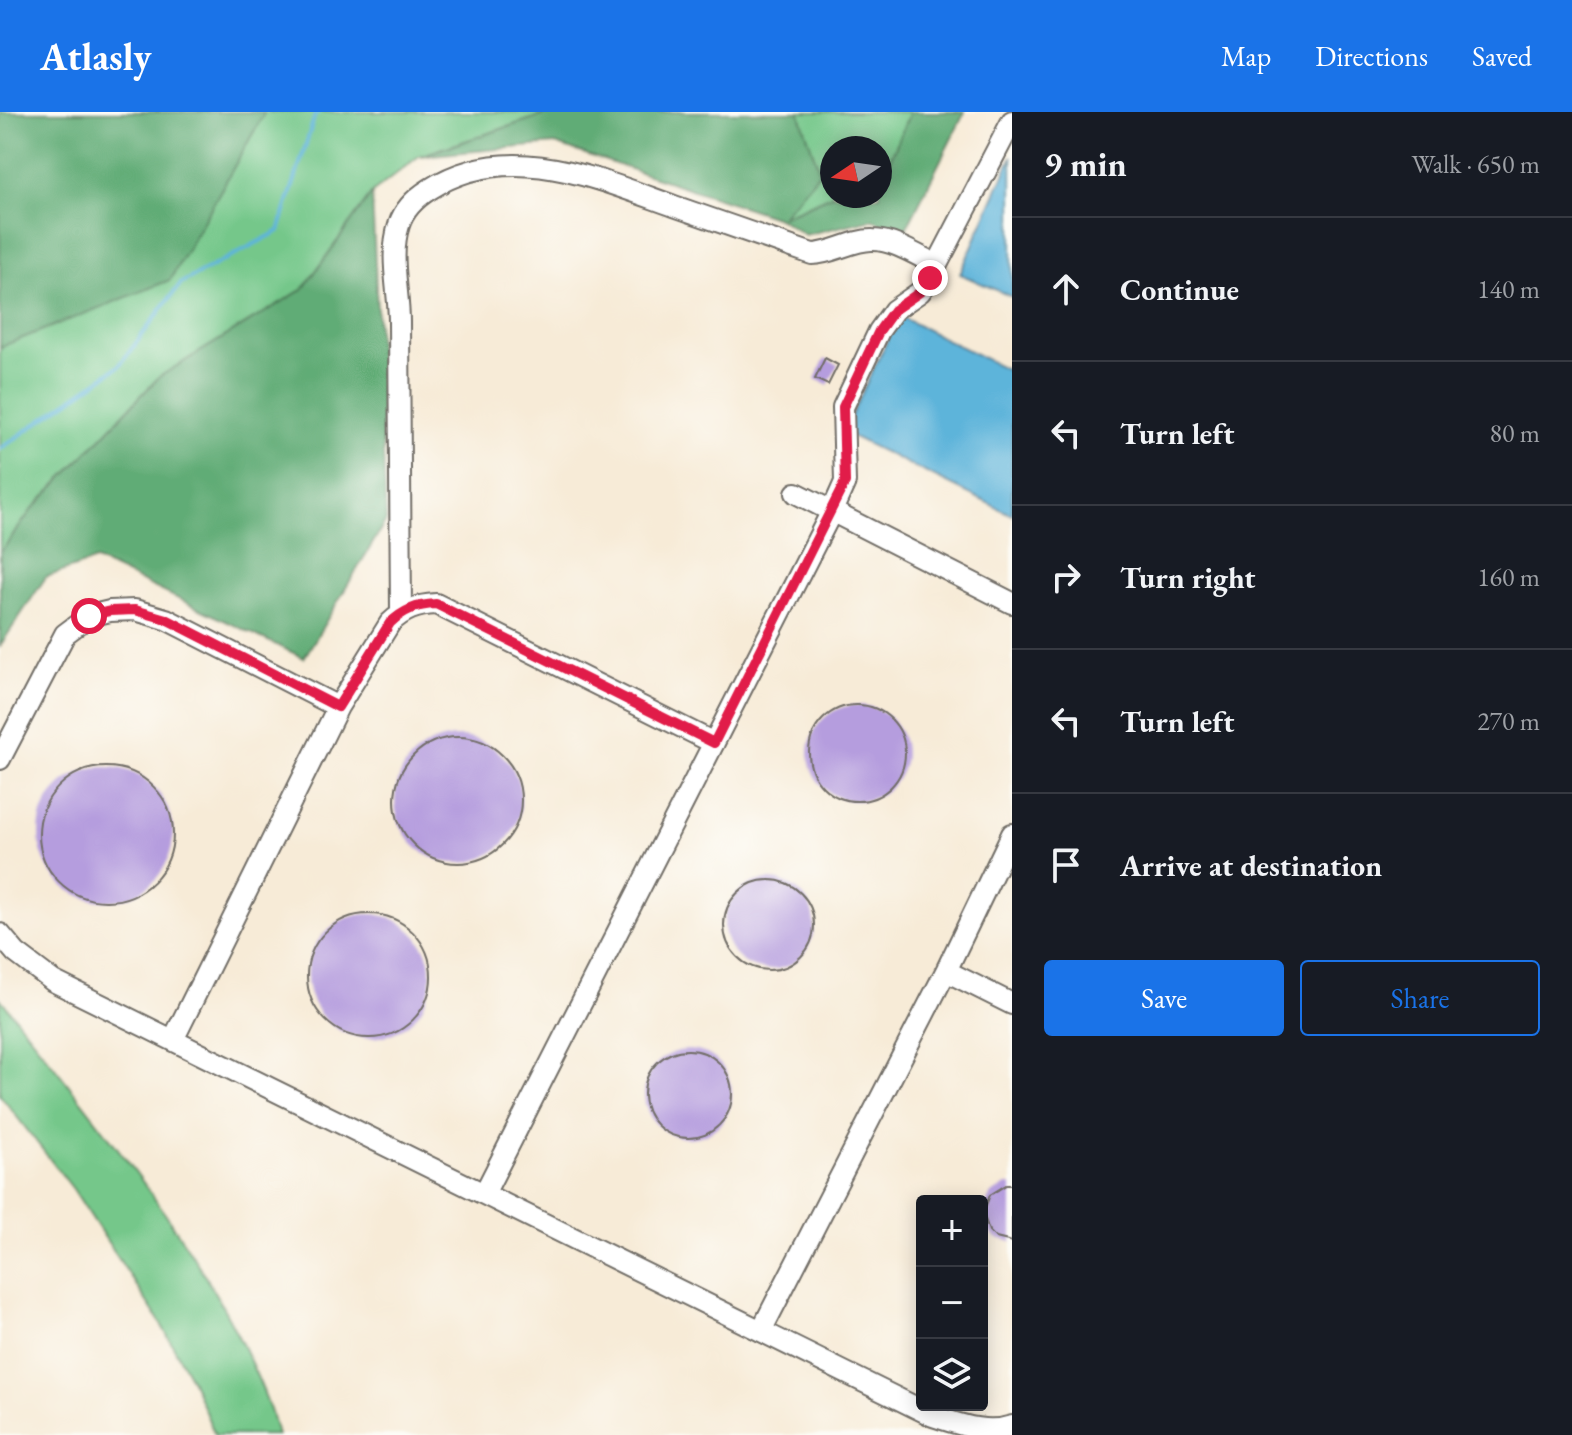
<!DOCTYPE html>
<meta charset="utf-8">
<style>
:root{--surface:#171b24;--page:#20242c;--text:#f1f3f6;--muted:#9ea1a6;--line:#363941;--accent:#1a73e8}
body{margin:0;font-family:"EB Garamond",serif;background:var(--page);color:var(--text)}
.controls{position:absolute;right:24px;bottom:24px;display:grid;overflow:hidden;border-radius:8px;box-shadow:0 4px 20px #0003}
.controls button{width:72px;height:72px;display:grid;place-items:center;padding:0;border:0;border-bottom:2px solid var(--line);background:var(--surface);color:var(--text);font:40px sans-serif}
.compass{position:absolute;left:820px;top:24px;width:72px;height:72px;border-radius:50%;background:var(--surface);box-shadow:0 4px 20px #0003;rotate:257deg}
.stop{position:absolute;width:24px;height:24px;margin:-18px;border:6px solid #e11d48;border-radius:50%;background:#fff}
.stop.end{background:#e11d48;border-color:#fff;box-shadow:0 2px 8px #0008}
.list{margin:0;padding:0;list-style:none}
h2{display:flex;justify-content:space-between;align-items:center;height:104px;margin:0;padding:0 32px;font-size:34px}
h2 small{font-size:26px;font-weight:400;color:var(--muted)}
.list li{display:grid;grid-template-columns:52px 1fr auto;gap:24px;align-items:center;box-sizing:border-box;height:144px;padding:0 32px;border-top:2px solid var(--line)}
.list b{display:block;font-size:30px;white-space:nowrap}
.list em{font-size:26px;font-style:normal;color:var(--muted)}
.actions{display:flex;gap:16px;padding:24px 32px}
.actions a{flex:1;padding:18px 0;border:2px solid var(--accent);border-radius:8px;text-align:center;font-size:28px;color:var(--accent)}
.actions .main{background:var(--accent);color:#fff}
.icon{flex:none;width:44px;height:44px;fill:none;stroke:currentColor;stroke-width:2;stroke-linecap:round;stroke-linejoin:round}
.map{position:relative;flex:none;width:1012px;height:1323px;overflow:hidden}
header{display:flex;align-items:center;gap:48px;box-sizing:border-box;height:112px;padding:0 40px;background:var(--accent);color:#fff}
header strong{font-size:38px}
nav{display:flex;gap:44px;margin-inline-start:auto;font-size:28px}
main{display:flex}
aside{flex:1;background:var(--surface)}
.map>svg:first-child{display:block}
.green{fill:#75c78a;stroke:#50795a;stroke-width:2}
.forest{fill:#60ac76;stroke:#466c50;stroke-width:2}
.water{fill:#5db4da;stroke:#447082;stroke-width:2}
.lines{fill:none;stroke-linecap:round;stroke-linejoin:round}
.stream{stroke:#5db4da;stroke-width:4}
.building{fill:#b59dde}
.minor-casing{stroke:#726e67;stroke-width:24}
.minor{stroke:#fff;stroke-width:20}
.route{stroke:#e11d48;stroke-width:10}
</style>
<header>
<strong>Atlasly</strong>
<nav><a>Map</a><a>Directions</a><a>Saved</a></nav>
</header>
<main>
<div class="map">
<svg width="1012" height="1323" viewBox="0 0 1012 1323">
<rect width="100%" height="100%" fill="#fdfcf7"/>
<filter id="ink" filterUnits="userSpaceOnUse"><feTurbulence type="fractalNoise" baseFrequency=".0125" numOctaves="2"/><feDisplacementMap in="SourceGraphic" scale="16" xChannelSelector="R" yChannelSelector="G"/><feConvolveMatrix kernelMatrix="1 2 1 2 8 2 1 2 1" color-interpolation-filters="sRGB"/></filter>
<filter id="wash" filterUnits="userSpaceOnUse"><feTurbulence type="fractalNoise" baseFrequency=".006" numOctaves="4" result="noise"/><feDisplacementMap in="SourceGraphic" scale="32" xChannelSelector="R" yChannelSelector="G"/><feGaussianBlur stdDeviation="1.8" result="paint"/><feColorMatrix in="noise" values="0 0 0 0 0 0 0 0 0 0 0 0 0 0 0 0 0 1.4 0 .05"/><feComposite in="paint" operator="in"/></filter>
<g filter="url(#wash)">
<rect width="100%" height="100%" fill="#f7ebd7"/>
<!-- green -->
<path class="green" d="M264,0H553L419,44L372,81L303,177L159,265L31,399L0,441V237L86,171Z
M799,0H910L885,60L880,63V36H832V83L778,106L819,60Z
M0,886C86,996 180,1105 242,1232C256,1261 270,1291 277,1323H215L191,1267L160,1210L73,1077L0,983Z"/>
<!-- forest -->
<path class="forest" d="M0,0H265L170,168L0,235Z
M553,0H799L820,60L781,105L832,83L880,84V63L885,60L910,0H965L903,123L873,107L805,123L778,106L555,32L420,44Z
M372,81L386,409L304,546L96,448L46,465L0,534V441L31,399L159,265L303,177Z"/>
<!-- water -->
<path class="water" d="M1012,44V185L960,162Z
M899,204L1012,260V403L843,320Z"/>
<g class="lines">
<!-- stream -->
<path class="stream" d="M0,337L119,254L181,171L279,119L315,3L318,0"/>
</g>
<g id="blocks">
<!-- building -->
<path class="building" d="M825,246L838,253L828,273L815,267Z
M809 641a48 48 0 1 1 96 0a48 48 0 1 1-96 0Z
M395 688a63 63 0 1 1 126 0a63 63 0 1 1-126 0Z
M39 722a67 67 0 1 1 134 0a67 67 0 1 1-134 0Z
M724 813a45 45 0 1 1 90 0a45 45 0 1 1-90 0Z
M307 864a62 62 0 1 1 124 0a62 62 0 1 1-124 0Z
M644 982a44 44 0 1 1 88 0a44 44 0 1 1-88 0Z
M1006,1073H1012V1130L996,1126L989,1119L983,1101L990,1083Z"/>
</g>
</g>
<g filter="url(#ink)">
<use href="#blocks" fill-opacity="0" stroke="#726e67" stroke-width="2"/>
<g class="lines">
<!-- minor casing -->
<g class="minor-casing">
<path id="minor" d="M796,381L1012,491
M401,501C400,404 400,307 399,210C399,179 389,143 399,113C404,97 417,85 430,77C508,27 595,66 674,94C720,110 766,126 812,142C832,142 854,127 873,128C894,128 918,144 937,153
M0,647L65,522L89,504L110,499L135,498L166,507L338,595
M0,822L16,841L53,869L933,1304C959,1312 986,1323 1012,1314
M946,859L1012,892
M173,928L338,595L390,511C404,498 416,493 436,492L714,631
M484,1082L832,399L845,370L843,295L879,219L894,198L920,180L930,166L1012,9
M761,1219L946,859L1012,722"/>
</g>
<!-- minor -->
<use href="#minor" class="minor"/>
</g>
</g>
<g class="lines" filter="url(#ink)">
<!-- route -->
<path class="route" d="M89,504L110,499L135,498L166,507L338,595L390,511C404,498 416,493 436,492L714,631L845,370L843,295L879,219L894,198L920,180L930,166"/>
</g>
</svg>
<div class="controls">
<button>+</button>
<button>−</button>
<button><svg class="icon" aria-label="layers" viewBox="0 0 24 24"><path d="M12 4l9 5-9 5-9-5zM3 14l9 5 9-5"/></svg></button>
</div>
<svg class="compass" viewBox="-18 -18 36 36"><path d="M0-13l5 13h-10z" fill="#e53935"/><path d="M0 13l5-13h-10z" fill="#9ea1a6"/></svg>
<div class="stop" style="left:89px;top:504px"></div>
<div class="stop end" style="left:930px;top:166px"></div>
</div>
<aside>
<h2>9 min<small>Walk · 650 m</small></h2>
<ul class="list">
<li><svg class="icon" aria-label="ahead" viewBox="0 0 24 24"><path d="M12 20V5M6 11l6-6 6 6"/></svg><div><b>Continue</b></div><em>140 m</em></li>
<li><svg class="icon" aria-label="left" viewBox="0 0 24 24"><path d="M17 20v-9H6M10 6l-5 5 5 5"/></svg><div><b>Turn left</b></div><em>80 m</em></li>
<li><svg class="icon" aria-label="right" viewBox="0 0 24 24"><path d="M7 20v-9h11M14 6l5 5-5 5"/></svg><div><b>Turn right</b></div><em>160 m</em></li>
<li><svg class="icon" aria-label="left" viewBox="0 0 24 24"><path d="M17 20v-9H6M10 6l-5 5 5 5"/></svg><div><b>Turn left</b></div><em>270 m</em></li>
<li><svg class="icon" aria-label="arrive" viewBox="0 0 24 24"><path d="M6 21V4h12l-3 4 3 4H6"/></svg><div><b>Arrive at destination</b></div></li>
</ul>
<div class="actions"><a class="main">Save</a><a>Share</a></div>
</aside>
</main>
